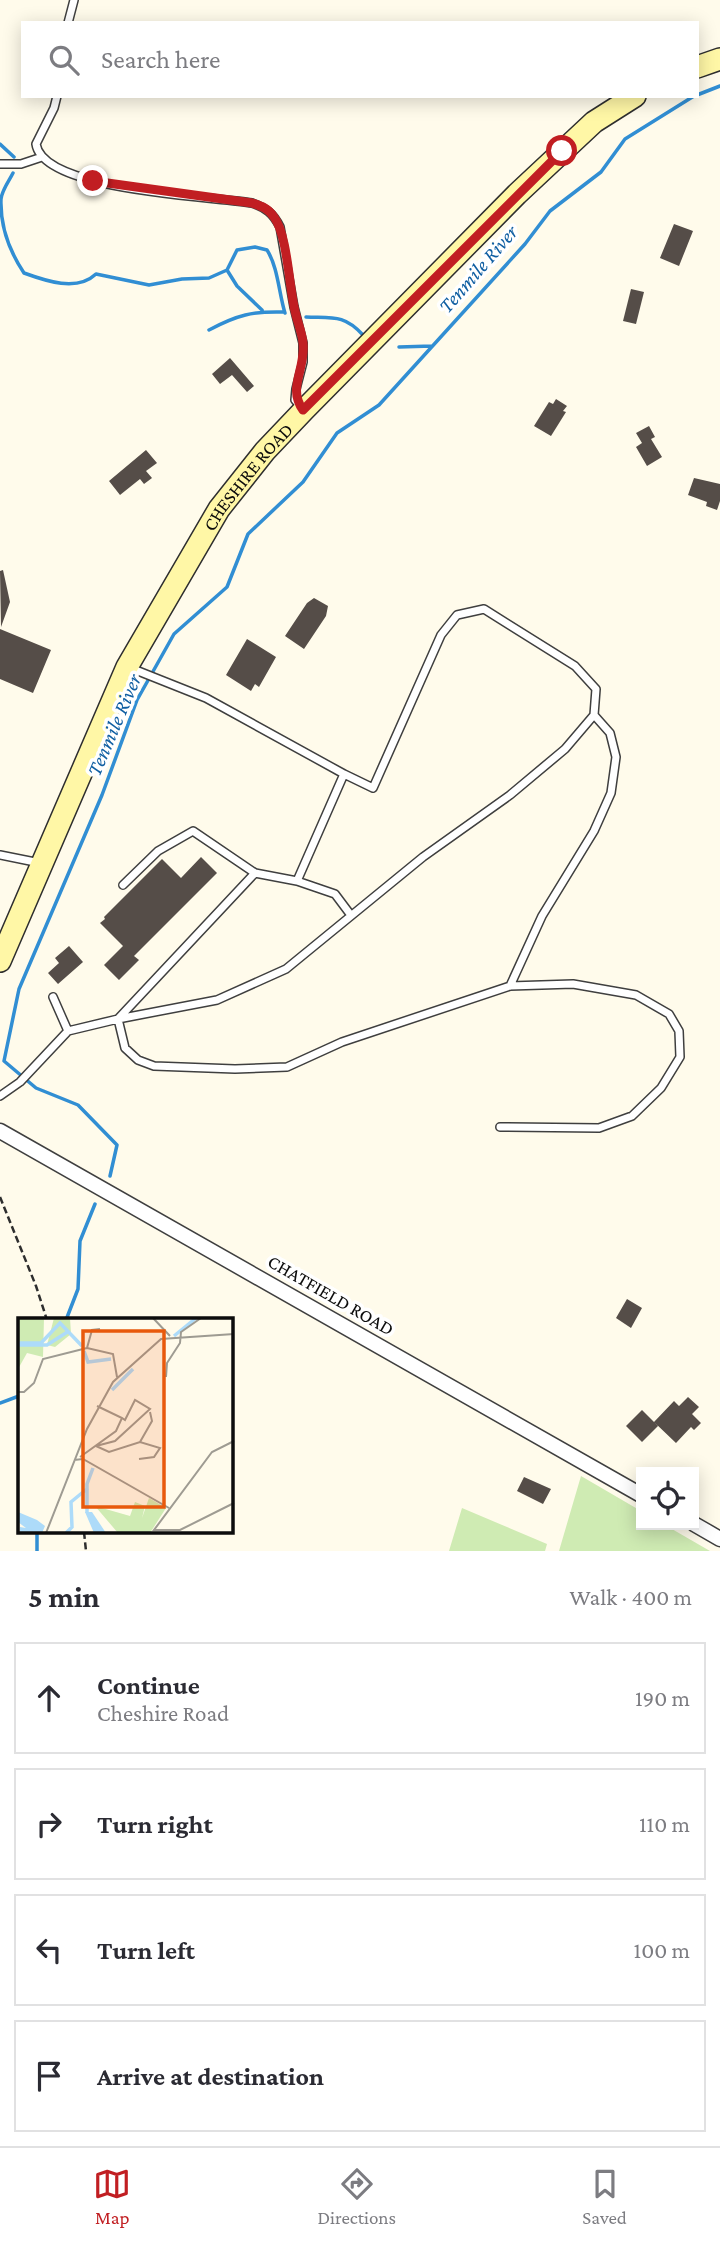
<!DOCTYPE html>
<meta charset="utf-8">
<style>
:root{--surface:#fff;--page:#f7f7f7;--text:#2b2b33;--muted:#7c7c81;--line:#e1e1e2;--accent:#c11e22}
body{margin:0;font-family:"Crimson Pro",serif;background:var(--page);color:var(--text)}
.controls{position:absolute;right:21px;bottom:21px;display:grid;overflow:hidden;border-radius:0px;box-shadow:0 4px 18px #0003}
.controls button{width:63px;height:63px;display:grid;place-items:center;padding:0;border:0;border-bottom:2px solid var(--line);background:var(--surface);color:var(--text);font:35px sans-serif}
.stop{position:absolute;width:21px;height:21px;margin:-16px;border:5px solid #c11e22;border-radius:50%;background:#fff}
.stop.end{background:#c11e22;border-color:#fff;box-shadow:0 2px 7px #0008}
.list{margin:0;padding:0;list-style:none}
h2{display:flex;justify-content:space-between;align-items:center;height:91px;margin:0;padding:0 28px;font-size:30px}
h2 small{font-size:23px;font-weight:400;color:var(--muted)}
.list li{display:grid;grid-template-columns:46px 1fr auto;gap:21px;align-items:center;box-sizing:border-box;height:112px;margin:0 14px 14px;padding:0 14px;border:2px solid var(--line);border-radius:0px}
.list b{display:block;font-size:26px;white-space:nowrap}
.list p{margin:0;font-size:23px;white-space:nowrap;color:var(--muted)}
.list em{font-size:23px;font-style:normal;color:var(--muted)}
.icon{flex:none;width:38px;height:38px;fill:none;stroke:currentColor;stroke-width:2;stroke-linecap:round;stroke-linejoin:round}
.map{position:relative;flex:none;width:720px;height:1551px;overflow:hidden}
.search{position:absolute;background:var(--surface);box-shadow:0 4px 18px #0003;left:21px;right:21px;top:21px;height:77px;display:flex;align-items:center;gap:18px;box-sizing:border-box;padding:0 24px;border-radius:0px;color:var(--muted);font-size:26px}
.sheet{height:595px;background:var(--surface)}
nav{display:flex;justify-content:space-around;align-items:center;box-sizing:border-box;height:98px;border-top:2px solid var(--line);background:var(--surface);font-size:19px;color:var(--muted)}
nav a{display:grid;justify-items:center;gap:4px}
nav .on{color:var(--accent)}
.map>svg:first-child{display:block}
.green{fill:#cfebb3}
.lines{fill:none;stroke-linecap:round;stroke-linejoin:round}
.stream{stroke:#318ed3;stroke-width:3.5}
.building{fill:#554d48}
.lane-casing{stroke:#3f3f3f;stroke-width:10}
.street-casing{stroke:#3f3f3f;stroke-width:17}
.secondary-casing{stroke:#2e2e2e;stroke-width:24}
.path{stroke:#2e2e2e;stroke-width:2.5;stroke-dasharray:7 3.5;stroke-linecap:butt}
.lane{stroke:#fff;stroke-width:7}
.street{stroke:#fff;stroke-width:14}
.secondary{stroke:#fff7a6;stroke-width:21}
.route{stroke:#c11e22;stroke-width:9}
.labels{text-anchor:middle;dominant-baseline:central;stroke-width:7;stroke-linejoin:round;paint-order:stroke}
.street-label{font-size:19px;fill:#0c0c0c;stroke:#fff}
.water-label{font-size:21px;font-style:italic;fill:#105fa2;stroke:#fff}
.inset-river{fill:none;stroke:#addbf9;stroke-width:3.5}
.inset-road{fill:none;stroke:#9e9b92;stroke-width:2}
.view{fill:#e8590c;fill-opacity:0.15;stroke:#e8590c;stroke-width:3.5}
.inset-edge{fill:none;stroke:#0c0c0c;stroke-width:3.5}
</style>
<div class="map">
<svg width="720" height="1551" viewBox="0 0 720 1551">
<rect width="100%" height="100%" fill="#fffbeb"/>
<!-- green -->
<path class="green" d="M581,1476L641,1511V1525H665L710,1551H559Z
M462,1508L547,1544L545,1551H449Z"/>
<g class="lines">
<!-- stream -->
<path class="stream" d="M697,95L720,86
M0,144L14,157
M13,173C9,181 2,190 1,199C0,226 10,252 24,273C46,281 77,292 96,274L149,285L182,279L209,278L227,270L237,250L255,247L267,250C278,267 279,294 285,313
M227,270L237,286L262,310
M306,317C332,318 344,314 363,335
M209,330C237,315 253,311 284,312
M399,347L432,346
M110,1176L117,1145L78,1105L36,1088L4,1061L19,989L102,795L137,700L174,634L227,587L248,534L303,482L337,433L379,405L525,244L550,211L601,172L625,139L694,96
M66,1320L78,1289L80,1241L95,1204
M0,1403L19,1396
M37,1532V1551"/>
</g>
<!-- building -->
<path class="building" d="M674,224L693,231L679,266L660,258Z
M631,289L644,292L636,324L623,321Z
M230,358L254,386L247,392L232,375L220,384L212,374Z
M556,399L567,406L563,411L566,412L551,436L534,426L549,402L553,404Z
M649,426L655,437L651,439L662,457L647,466L636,447L642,443L636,433Z
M146,450L157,463L146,471L152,478L144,484L140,479L120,495L109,481Z
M694,478L720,484V501L717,510L706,506L707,502L688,495Z
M3,570L10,602L1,627L0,571Z
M314,598L328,606L326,616L304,649L285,636L307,603Z
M0,629L51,650L33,693L0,679Z
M247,639L276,657L259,687L255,684L251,691L226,675Z
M201,857L217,873L134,956L139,960L119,980L104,965L123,946L100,923L105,919L104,917L162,859L181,878Z
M69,946L83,962L58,984L48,973L59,963L55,958Z
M627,1299L642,1308L631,1328L616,1318Z
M688,1397L699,1407L692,1414L701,1423L694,1430L691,1427L676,1443L654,1422L674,1401L679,1406Z
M642,1410L658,1426L642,1442L626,1426Z
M524,1477L551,1489L543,1504L517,1491Z"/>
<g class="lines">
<!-- lane casing -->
<g class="lane-casing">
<path id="lane" d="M68,23L74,0
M57,96L54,108L36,144C43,191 211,196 252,203C266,208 273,213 280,227L294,307L303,343V362L296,389L295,400L302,408
M0,164H21L42,157
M344,774L373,788L441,635L457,615L484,609L575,666L596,689L594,715L565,749L510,795L423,857L286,969L217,1000L118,1019L125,1048L138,1060L154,1066L235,1069L287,1067L342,1042L510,986L573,984L636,995L669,1014L679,1031L680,1057L661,1088L632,1116L599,1128L500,1127
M0,855L40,863
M297,881L335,894L350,914
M123,885L158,851L193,831L255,873
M510,986L542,916L594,831L611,793L616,757L610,733L594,715
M53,997L68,1031
M0,1096L20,1082L68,1031L118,1019L255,873L297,881L344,774L206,698L128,667"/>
</g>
<!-- street casing -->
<g class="street-casing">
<path id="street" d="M0,1131L641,1495
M694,1524L720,1539"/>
</g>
<!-- secondary casing -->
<g class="secondary-casing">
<g id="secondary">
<path d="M697,67L720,59"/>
<path id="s1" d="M0,961L127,667L219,509L265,451L304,410L517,194L594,122L635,96"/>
</g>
</g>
<!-- path -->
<path class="path" d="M0,1197L36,1286L47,1320
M84,1532L86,1551"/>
<!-- lane -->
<use href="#lane" class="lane"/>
<!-- street -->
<use href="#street" class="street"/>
<!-- secondary -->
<use href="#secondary" class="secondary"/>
</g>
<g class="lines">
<!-- route -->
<path class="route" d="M93,181L252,203C261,206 268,208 274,217C287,234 289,284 294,306C296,319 302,331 303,343C306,369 287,388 303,410L562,151"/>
</g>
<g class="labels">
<!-- street labels -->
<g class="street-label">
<text stroke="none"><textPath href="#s1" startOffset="546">CHESHIRE ROAD</textPath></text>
<text transform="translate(331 1295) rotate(30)">CHATFIELD ROAD</text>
</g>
<!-- water labels -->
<g class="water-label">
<text transform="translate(478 269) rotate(-49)">Tenmile River</text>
<text transform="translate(114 725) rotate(-67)">Tenmile River</text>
</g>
</g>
<!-- overview -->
<g transform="translate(18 1318)">
<rect width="215" height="215" fill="#fffbeb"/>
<path d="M0,0H26L25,39L9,35L0,51ZM36,0H52L53,16L37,29L29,27ZM131,180L148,190L132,215H100L77,188L112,198L117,184L127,188L124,200Z" fill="#cfebb3"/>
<path d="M0,194L19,202L27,208L24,215L2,214V209L8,210L0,204ZM67,194H74L88,215H76Z" fill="#addbf9"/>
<path class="inset-river" d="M156,18L178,0M0,25H23L42,5L64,28M0,27H29L51,13M66,33L70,44L93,41M94,72L115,51M69,195V166L75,150M48,215L54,209L53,184L70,170"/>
<path class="inset-road" d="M135,0L152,18M82,11L74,12L69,30L95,36L99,59M148,59L149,45L162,25L163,14L183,0M0,74H6L16,65L25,41L69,30M216,123L194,134L136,212H162L216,185M122,124L134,103L132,94M78,128L97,123L132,91L117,82L107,102L104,100M78,128L91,134L122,124L142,130L136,139L121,141M62,139L98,113L104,100L79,88M56,142L65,141L151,190M28,215L69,111L95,64L143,21L216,16"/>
<path class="view" d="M65,13H146V189H65Z"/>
<rect width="215" height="215" class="inset-edge"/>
</g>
</svg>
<div class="controls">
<button><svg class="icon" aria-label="locate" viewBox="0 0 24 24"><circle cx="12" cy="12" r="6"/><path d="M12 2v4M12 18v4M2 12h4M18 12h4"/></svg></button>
</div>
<div class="stop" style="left:562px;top:151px"></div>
<div class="stop end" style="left:93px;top:181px"></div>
<div class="search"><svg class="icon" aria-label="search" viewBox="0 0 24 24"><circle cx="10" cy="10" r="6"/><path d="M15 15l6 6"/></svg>Search here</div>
</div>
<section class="sheet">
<h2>5 min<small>Walk · 400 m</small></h2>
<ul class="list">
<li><svg class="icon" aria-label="ahead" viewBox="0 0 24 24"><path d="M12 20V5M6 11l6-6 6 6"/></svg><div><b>Continue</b><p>Cheshire Road</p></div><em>190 m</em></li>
<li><svg class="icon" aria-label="right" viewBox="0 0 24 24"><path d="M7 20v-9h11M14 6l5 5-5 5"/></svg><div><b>Turn right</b></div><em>110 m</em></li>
<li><svg class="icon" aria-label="left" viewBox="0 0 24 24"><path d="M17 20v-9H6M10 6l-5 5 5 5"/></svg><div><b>Turn left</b></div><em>100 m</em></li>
<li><svg class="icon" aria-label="arrive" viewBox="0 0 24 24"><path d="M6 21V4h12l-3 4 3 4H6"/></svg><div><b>Arrive at destination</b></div></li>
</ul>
</section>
<nav>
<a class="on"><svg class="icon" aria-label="map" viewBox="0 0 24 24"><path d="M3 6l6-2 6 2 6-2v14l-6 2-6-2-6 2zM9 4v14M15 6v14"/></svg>Map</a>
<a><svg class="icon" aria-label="directions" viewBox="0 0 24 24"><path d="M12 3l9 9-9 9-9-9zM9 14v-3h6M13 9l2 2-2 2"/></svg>Directions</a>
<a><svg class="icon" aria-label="saved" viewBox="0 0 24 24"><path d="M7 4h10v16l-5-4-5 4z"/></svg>Saved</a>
</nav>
